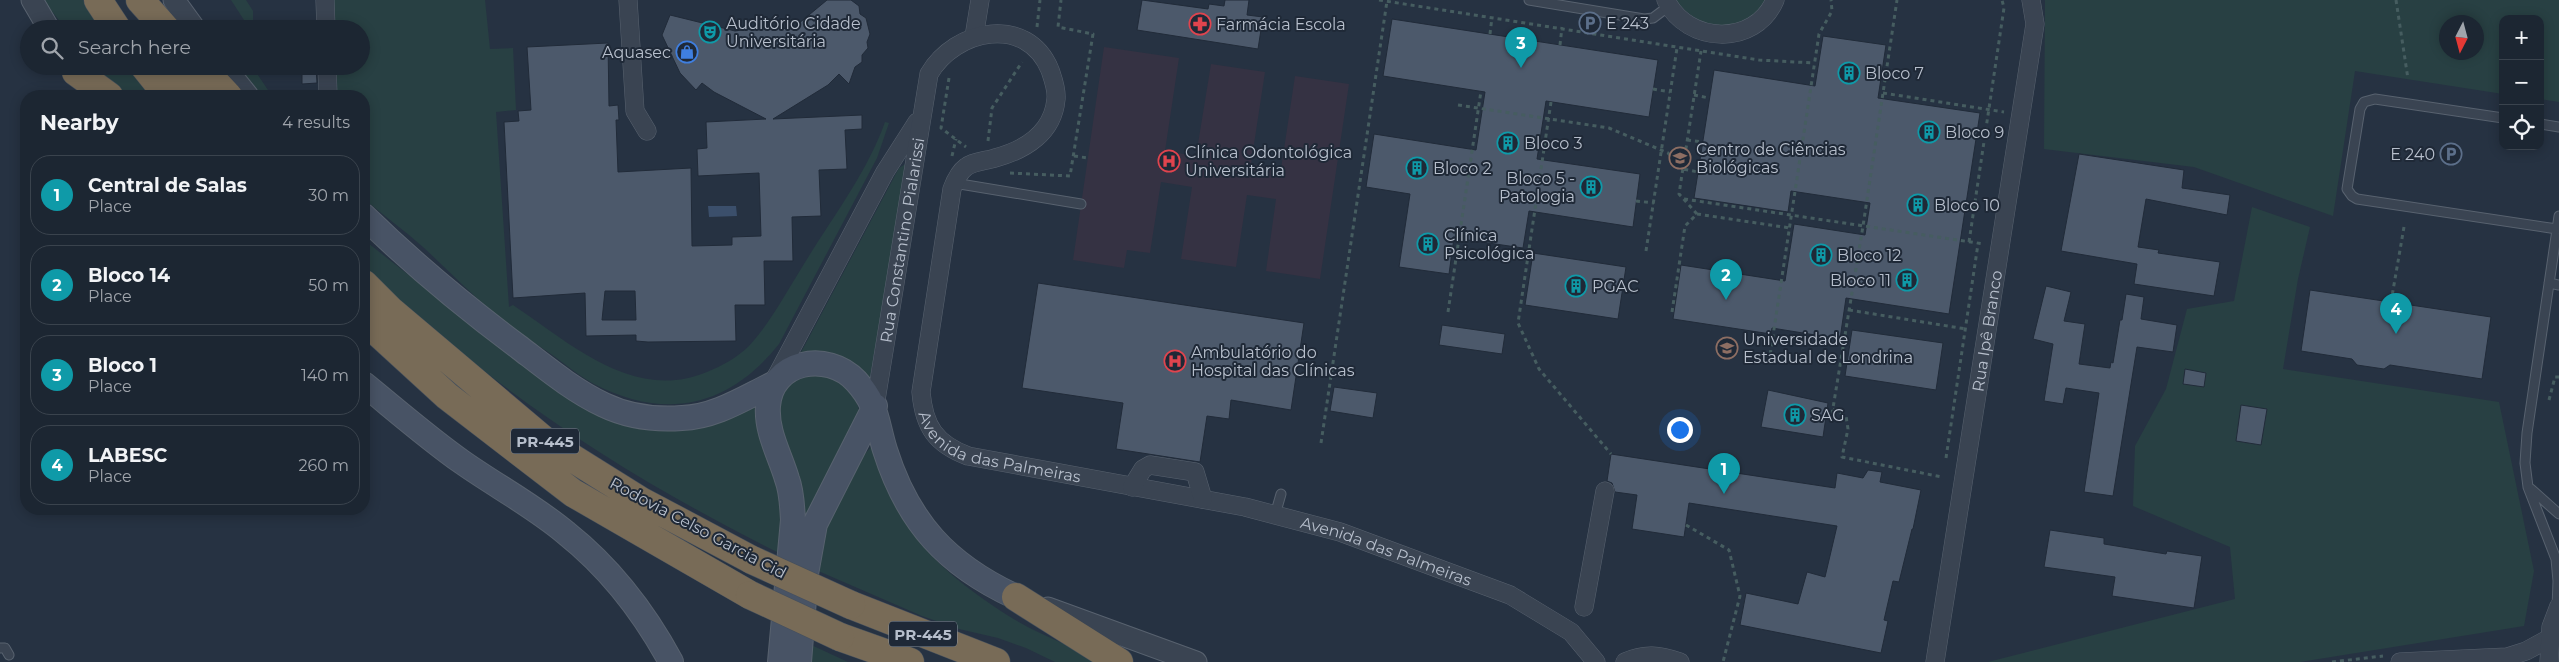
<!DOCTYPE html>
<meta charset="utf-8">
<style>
:root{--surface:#1c2632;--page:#29323e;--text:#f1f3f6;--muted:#a0a5ac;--line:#3a434d;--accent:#bca0f2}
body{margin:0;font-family:Montserrat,sans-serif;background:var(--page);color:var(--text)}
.controls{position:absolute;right:15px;top:15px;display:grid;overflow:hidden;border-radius:10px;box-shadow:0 2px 12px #0003}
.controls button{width:45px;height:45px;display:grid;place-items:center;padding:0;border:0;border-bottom:1px solid var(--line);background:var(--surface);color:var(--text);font:25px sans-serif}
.compass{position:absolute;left:2439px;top:15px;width:45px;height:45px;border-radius:50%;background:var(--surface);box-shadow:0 2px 12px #0003;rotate:186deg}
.you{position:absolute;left:1679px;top:429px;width:18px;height:18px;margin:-12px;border:4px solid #fff;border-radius:50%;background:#1a73e8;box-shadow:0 0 0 8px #1a73e833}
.badge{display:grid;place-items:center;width:32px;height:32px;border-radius:50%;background:var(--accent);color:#fff;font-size:16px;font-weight:700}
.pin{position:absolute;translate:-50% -41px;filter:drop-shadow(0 1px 2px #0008)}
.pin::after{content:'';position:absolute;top:26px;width:18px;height:15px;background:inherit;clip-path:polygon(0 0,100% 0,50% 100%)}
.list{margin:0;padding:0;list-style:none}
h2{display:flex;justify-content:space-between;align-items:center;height:65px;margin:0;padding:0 20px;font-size:21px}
h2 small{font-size:16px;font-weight:400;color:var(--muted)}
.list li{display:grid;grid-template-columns:32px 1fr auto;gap:15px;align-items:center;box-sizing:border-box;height:80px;margin:0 10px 10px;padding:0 10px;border:1px solid var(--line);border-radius:20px}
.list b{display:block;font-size:19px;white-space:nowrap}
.list p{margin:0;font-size:16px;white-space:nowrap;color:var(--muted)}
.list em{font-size:16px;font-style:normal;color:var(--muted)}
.icon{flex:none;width:28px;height:28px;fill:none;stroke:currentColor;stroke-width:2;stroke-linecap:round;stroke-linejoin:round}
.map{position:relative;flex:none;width:2559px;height:662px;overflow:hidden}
.search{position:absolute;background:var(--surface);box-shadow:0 2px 12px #0003;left:20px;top:20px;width:350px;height:55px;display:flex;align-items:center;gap:12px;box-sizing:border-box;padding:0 18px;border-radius:28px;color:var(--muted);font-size:19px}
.panel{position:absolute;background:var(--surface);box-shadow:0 2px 12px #0003;left:20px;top:90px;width:350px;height:425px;border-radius:20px}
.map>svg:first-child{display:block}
.medical{fill:#353243}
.green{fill:#284043;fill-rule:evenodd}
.water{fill:#3b4f6b}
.building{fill:#4c596b;stroke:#212b39;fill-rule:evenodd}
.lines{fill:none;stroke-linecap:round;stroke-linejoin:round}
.service-casing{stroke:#58626f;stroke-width:11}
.minor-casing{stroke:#58626f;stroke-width:19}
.tertiary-casing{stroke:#58626f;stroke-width:23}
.secondary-casing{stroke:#58626f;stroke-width:26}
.motorway-casing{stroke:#454f5c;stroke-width:29}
.path{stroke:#465d60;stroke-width:3;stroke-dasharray:4 4;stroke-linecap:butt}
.service{stroke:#3a4452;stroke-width:9}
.minor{stroke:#3a4452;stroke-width:18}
.tertiary{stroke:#3a4452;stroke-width:21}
.secondary{stroke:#485365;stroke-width:24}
.motorway{stroke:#786b57;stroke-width:28}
.motorway-bridge-casing{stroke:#454f5c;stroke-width:29;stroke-linecap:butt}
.motorway-bridge{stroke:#786b57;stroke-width:28}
.labels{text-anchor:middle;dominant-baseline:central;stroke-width:4;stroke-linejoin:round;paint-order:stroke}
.shield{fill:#1f2937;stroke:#89929f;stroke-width:1}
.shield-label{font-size:15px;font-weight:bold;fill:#b7bfcc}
.poi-label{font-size:16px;fill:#b7bfcc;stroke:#1f2937;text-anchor:start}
.street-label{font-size:16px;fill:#b7bfcc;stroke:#1f2937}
</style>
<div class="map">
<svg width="2559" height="662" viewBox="0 0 2559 662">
<rect width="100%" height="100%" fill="#263242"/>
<!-- medical -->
<path class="medical" d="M1104,47L1179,58L1165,151L1196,156L1211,64L1265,72L1251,164L1281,169L1295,76L1349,84L1320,279L1266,271L1276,199L1247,195L1236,267L1181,259L1192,187L1161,182L1150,253L1127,250L1124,268L1073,260Z"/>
<!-- green -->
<path class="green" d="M43,0H83L102,29H66Z
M231,0H246L253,11V29H243L244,20Z
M331,0H485L490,49L513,48L516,110L496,112L509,307L513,305C570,343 634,403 707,372C722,366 738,357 749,346C771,322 787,291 804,264C832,218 867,173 885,122L889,123L877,158L779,344C729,407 666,421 594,384C579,376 565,364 551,354C532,341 512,329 495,314C470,293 447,269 423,247C404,230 383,215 364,199V96H335L334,66H361V29H332Z
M1676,0H1765C1746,37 1697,31 1676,0Z
M2045,0H2559V102L2540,99V19H2503V94L2355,71L2333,216L2194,167L2044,149ZM2446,22H2476V52H2446Z
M93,66H128L151,96H125Z
M238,66H252L272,96H262Z
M907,163L870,378L868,379L798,358L899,168Z
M2252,207L2310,227L2298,279L2283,369L2499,402L2534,571L2524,626L2300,662H1988L2235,599L2230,547L2133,506L2135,446L2166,389L2187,309L2234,301Z
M364,240L529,369L604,416L757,403C753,429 767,449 775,473C784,500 782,525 779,553C661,494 549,426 448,342C419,318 388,295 364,266Z
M814,374C838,376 858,391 860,417L804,519L776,407L784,388L802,377Z
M871,447L873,448C878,462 881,478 888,491C914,550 963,588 1017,621C1044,637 1075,647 1103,662H1055L1026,648L998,638L959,629L922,616L816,570L824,527L855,465Z
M807,643L848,662H808Z"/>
<!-- water -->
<path class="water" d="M708,206H736L737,216L709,217Z"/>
<!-- building -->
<path class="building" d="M827,0H851L859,6L860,14L866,18L870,34L867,42L868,48L862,55V62L855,67L849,84L839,74L828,85L773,119L862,115V129L845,130L847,169L819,170L821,216L792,217L793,261H764L765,305H735L736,341L648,342L636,341V335L586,336L585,293L513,298L504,122L519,121L518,111L531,110L527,47L608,43L609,106L618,105L619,120H616L618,172L691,168L692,246L732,245V237L761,236L759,173L698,176L697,149L707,148L706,122L766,119L714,92L702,83L696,90L680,73L662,35L670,15L735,31L763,27L792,29ZM605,291H635L636,320H602Z
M1142,0L1208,9L1209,4L1224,6L1225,0H1249L1247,15L1263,17L1258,49L1137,30Z
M1392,19L1658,60L1649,117L1546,101L1537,159L1640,174L1633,227L1529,211L1523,248L1454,238L1449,274L1399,267L1410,194L1366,187L1374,134L1476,150L1485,92L1383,76Z
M1823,36L1886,45L1878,98L1980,113L1949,314L1846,298L1840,339L1772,328L1771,334L1673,319L1681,265L1785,281L1794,224L1865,235L1870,203L1791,191L1788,212L1694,198L1714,70L1815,86Z
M302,66H316L317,83L302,84Z
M2079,154L2184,170L2182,188L2230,195L2227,215L2146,199L2138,247L2159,250L2158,253L2220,262L2214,296L2134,284L2137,264L2061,251Z
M1533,253L1626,267L1618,319L1525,305Z
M1038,283L1304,323L1291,410L1231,400L1229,419L1207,416L1200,462L1116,449L1123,403L1022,388Z
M2046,286L2071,292L2064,321L2085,324L2079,364L2110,368L2111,362L2113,363L2120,320H2122L2126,294L2144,297L2141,319L2177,325L2173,352L2137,347L2113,496L2084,492L2099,393L2066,388L2063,404L2044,401L2053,344L2033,339Z
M2310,290L2491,317L2482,379L2390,365L2384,369L2357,365L2352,359L2301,351Z
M1442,325L1505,334L1502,354L1439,345Z
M1852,330L1943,343L1936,390L1845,376Z
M2185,369L2206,373L2204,387L2183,384Z
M1334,387L1377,393L1373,418L1330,411Z
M1768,390L1828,403L1823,437L1761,427Z
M2241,405L2267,409L2261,445L2236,441Z
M1611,454L1835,488L1837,473L1863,478L1868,470L1882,472L1880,482L1921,490L1913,529H1912L1899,582L1893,581L1884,620L1888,621L1881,653L1740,625L1746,593L1798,604L1807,572L1825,577L1837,526L1689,503L1684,537L1632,529L1637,495L1615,492L1612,483L1607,481Z
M2050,530L2104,538V544L2166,554L2167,551L2202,556L2194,608L2112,596L2115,577L2044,567Z"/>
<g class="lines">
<!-- service casing -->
<g class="service-casing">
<path id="service" d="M1529,0L1644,19L1653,18L1669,6
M2503,118L2375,99L2364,102L2360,109L2347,189L2352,196L2357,199L2557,229
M2540,124L2559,127
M954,183L1081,204
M2549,283L2559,285
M2531,489L2559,514
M1275,515L1281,494
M2557,608L2558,581L2556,559L2528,487L2525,463L2527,433L2559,216
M0,648H5L9,655"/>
</g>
<!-- minor casing -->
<g class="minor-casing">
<g id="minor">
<path d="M325,0L326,29"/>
<path d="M628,0L635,111L647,131"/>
<path d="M1666,0C1687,44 1755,47 1775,0"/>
<path d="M974,37L980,0"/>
<path d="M327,66L328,96"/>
<path d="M775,379L885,172L917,122"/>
<path id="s1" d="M875,406L929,74C955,29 1027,14 1050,70C1053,79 1057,89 1056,99C1053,133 1025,150 995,158C986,161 974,161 966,167C959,172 955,181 952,189L921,392C924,427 936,444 968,456L1245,507L1340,532L1510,595L1571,632L1596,662"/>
<path d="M1132,487L1143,469L1150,465L1195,472L1203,499"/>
<path d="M1584,607L1605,491"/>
<path d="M1625,662C1645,653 1659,655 1680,662"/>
<path id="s2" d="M1935,662L2035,24L2031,0"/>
<path d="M2400,662L2507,657L2526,651L2550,638"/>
<path d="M2549,662L2551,627L2559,606"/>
</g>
</g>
<!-- tertiary casing -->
<g class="tertiary-casing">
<path id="tertiary" d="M32,0L49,29
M174,0L195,29
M224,66L248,96
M1048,608L1196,662"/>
</g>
<!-- secondary casing -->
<g class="secondary-casing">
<path id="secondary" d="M364,216C413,264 465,307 520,348C546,368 574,391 604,405C629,417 655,420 682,418C715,417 744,398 773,384
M364,384C396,410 428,438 462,462C496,486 534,506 566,533C610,568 644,612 671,662
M780,662L793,520C792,506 792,492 787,479C780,455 766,432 768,406C771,361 827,350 856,381C878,405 876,421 885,450C908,523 947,565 1016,597
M799,662L806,574L815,524L875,406"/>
</g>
<!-- motorway casing -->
<g class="motorway-casing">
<path id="motorway" d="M98,0L117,29
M140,0L166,29
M144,66L168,96
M175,66L197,96
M200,66L228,96
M76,72L109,96
M364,284L390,310L545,441L641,501L752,560
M364,320L447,396L573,493L750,595
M1016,597L1119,662
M851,605L996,662
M840,637L910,662"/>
</g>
<!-- path -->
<path class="path" d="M1379,0L1759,60L1814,63
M2396,0L2408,79
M1037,27L1040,0
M1490,34L1492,17
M1560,45L1562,27
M949,78L941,128L966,147
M1653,89L1670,92
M1883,93L2004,112
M1694,95L1709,98
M1551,102L1518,323L1539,369L1611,454
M1458,105L1609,128L1668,153L1683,169L1698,172
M1687,140L1703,142
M988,141L992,108L1022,62
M952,156L956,139
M1074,156L1088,158
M1010,173L1070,176L1093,34L1058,27L1061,0
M1684,199L1984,244
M1636,201L1654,203
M1697,214L1790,228
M1969,242L2004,8L2002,0
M1646,251L1677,48
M2391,302L2404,227
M1849,310L1966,329
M1448,312L1481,91
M1672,312L1685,226L1697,214L1679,194L1701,51
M1769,362L1819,34L1832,11L1831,0
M2549,400L2555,377H2559
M1833,409L1846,416L1848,429L1842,457L1942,477
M1832,414L1863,226L1897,0
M1321,443L1387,1
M1946,458L1978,244
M1686,525L1729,550L1740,596L1723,662
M2332,662L2383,656"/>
<!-- service -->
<use href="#service" class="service"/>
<!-- minor -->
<use href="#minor" class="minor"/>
<!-- tertiary -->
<use href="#tertiary" class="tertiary"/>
<!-- secondary -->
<use href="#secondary" class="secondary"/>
<!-- motorway -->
<use href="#motorway" class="motorway"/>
<!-- motorway-bridge casing -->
<g class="motorway-bridge-casing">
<path id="motorway-bridge" d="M752,560L851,605
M750,595L840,637"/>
</g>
<!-- motorway-bridge -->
<use href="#motorway-bridge" class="motorway-bridge"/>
</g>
<!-- icons -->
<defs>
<g id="parking-ring" transform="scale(1.125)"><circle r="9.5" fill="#1f2937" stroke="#5c6f8a" stroke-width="1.5"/><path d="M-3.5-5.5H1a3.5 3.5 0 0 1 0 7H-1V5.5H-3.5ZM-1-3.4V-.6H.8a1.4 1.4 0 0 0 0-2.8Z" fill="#5c6f8a"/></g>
<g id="pharmacy-ring" transform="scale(1.125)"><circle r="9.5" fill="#1f2937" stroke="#e0444e" stroke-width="1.5"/><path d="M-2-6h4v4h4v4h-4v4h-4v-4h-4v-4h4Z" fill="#e0444e"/></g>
<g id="theatre-ring" transform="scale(1.125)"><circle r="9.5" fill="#1f2937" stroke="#0f9aa8" stroke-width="1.5"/><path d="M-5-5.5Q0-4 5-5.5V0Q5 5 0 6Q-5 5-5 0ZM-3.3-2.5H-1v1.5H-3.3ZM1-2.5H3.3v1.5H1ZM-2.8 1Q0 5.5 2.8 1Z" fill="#0f9aa8"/></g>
<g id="shop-ring" transform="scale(1.125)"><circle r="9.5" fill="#1f2937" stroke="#3f7fe0" stroke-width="1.5"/><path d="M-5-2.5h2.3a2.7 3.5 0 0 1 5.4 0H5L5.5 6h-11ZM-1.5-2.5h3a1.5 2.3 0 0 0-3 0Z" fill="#3f7fe0"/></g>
<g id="building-ring" transform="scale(1.125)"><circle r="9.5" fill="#1f2937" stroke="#0f9aa8" stroke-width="1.5"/><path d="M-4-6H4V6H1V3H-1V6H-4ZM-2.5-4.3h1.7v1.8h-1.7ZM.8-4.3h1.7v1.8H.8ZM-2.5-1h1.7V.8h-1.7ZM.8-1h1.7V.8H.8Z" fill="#0f9aa8"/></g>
<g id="university-ring" transform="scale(1.125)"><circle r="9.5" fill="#1f2937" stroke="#8d6e63" stroke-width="1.5"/><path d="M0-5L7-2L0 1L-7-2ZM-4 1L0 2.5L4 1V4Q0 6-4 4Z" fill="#8d6e63"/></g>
<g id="hospital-ring" transform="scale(1.125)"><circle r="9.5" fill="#1f2937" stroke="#e0444e" stroke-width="1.5"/><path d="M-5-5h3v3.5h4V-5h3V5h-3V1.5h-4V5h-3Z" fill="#e0444e"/></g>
</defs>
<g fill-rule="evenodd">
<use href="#parking-ring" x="1590" y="23"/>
<use href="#pharmacy-ring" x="1200" y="24"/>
<use href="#theatre-ring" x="710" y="32"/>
<use href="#shop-ring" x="687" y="52"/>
<use href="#building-ring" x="1849" y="73"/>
<use href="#building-ring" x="1929" y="132"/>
<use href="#building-ring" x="1508" y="143"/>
<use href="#parking-ring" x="2451" y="154"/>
<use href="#university-ring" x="1680" y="158"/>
<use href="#hospital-ring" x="1169" y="161"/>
<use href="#building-ring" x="1417" y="168"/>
<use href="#building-ring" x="1591" y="187"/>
<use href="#building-ring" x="1918" y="205"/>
<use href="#building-ring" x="1428" y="244"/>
<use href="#building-ring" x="1821" y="255"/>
<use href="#building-ring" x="1907" y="280"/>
<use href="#building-ring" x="1576" y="286"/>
<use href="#university-ring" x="1727" y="348"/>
<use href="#hospital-ring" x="1175" y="361"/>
<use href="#building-ring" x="1795" y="415"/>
</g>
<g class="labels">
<!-- shield labels -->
<g class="shield">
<rect x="511" y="428.5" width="68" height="25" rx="4"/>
<rect x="889" y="621.5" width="68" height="25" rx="4"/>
</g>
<g class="shield-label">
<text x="545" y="441">PR-445</text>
<text x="923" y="634">PR-445</text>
</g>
<!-- poi labels -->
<g class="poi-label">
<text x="726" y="23">Auditório Cidade<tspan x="726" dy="18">Universitária</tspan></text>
<text x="1606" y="23">E 243</text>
<text x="1216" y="24">Farmácia Escola</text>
<text x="671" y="52" text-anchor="end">Aquasec</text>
<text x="1865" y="73">Bloco 7</text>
<text x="1945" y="132">Bloco 9</text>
<text x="1524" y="143">Bloco 3</text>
<text x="1696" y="149">Centro de Ciências<tspan x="1696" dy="18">Biológicas</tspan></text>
<text x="1185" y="152">Clínica Odontológica<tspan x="1185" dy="18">Universitária</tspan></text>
<text x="2435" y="154" text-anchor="end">E 240</text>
<text x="1433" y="168">Bloco 2</text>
<text x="1575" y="178" text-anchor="end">Bloco 5 -<tspan x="1575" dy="18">Patologia</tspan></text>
<text x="1934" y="205">Bloco 10</text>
<text x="1444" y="235">Clínica<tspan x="1444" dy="18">Psicológica</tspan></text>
<text x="1837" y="255">Bloco 12</text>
<text x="1891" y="280" text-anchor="end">Bloco 11</text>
<text x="1592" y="286">PGAC</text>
<text x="1743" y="339">Universidade<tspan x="1743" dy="18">Estadual de Londrina</tspan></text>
<text x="1191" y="352">Ambulatório do<tspan x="1191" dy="18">Hospital das Clínicas</tspan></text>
<text x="1811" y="415">SAG</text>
</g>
<!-- street labels -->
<g class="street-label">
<text stroke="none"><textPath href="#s1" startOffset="168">Rua Constantino Pialarissi</textPath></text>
<text stroke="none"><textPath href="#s2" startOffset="335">Rua Ipê Branco</textPath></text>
<text stroke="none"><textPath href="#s1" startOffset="980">Avenida das Palmeiras</textPath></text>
<text transform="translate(698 528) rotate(28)">Rodovia Celso Garcia Cid</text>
<text stroke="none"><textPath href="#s1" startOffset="1385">Avenida das Palmeiras</textPath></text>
</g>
</g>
</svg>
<div class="controls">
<button>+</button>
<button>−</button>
<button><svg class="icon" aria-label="locate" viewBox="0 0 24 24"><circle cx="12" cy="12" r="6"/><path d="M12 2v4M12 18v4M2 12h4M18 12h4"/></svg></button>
</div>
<svg class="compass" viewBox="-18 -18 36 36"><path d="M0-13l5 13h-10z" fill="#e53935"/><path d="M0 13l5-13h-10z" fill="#a0a5ac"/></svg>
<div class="you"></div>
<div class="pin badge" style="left:1724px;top:494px;background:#0f9aa8">1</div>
<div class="pin badge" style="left:1726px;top:300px;background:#0f9aa8">2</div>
<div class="pin badge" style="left:1521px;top:68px;background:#0f9aa8">3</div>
<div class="pin badge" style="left:2396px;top:334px;background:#0f9aa8">4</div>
<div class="search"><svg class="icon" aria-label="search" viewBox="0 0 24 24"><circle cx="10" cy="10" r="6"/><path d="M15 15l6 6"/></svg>Search here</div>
<section class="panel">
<h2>Nearby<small>4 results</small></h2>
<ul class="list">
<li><span class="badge" style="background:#0f9aa8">1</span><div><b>Central de Salas</b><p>Place</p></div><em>30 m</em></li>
<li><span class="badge" style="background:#0f9aa8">2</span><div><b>Bloco 14</b><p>Place</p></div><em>50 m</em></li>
<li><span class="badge" style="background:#0f9aa8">3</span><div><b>Bloco 1</b><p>Place</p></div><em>140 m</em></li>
<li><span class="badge" style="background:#0f9aa8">4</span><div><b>LABESC</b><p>Place</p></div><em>260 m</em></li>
</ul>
</section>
</div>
